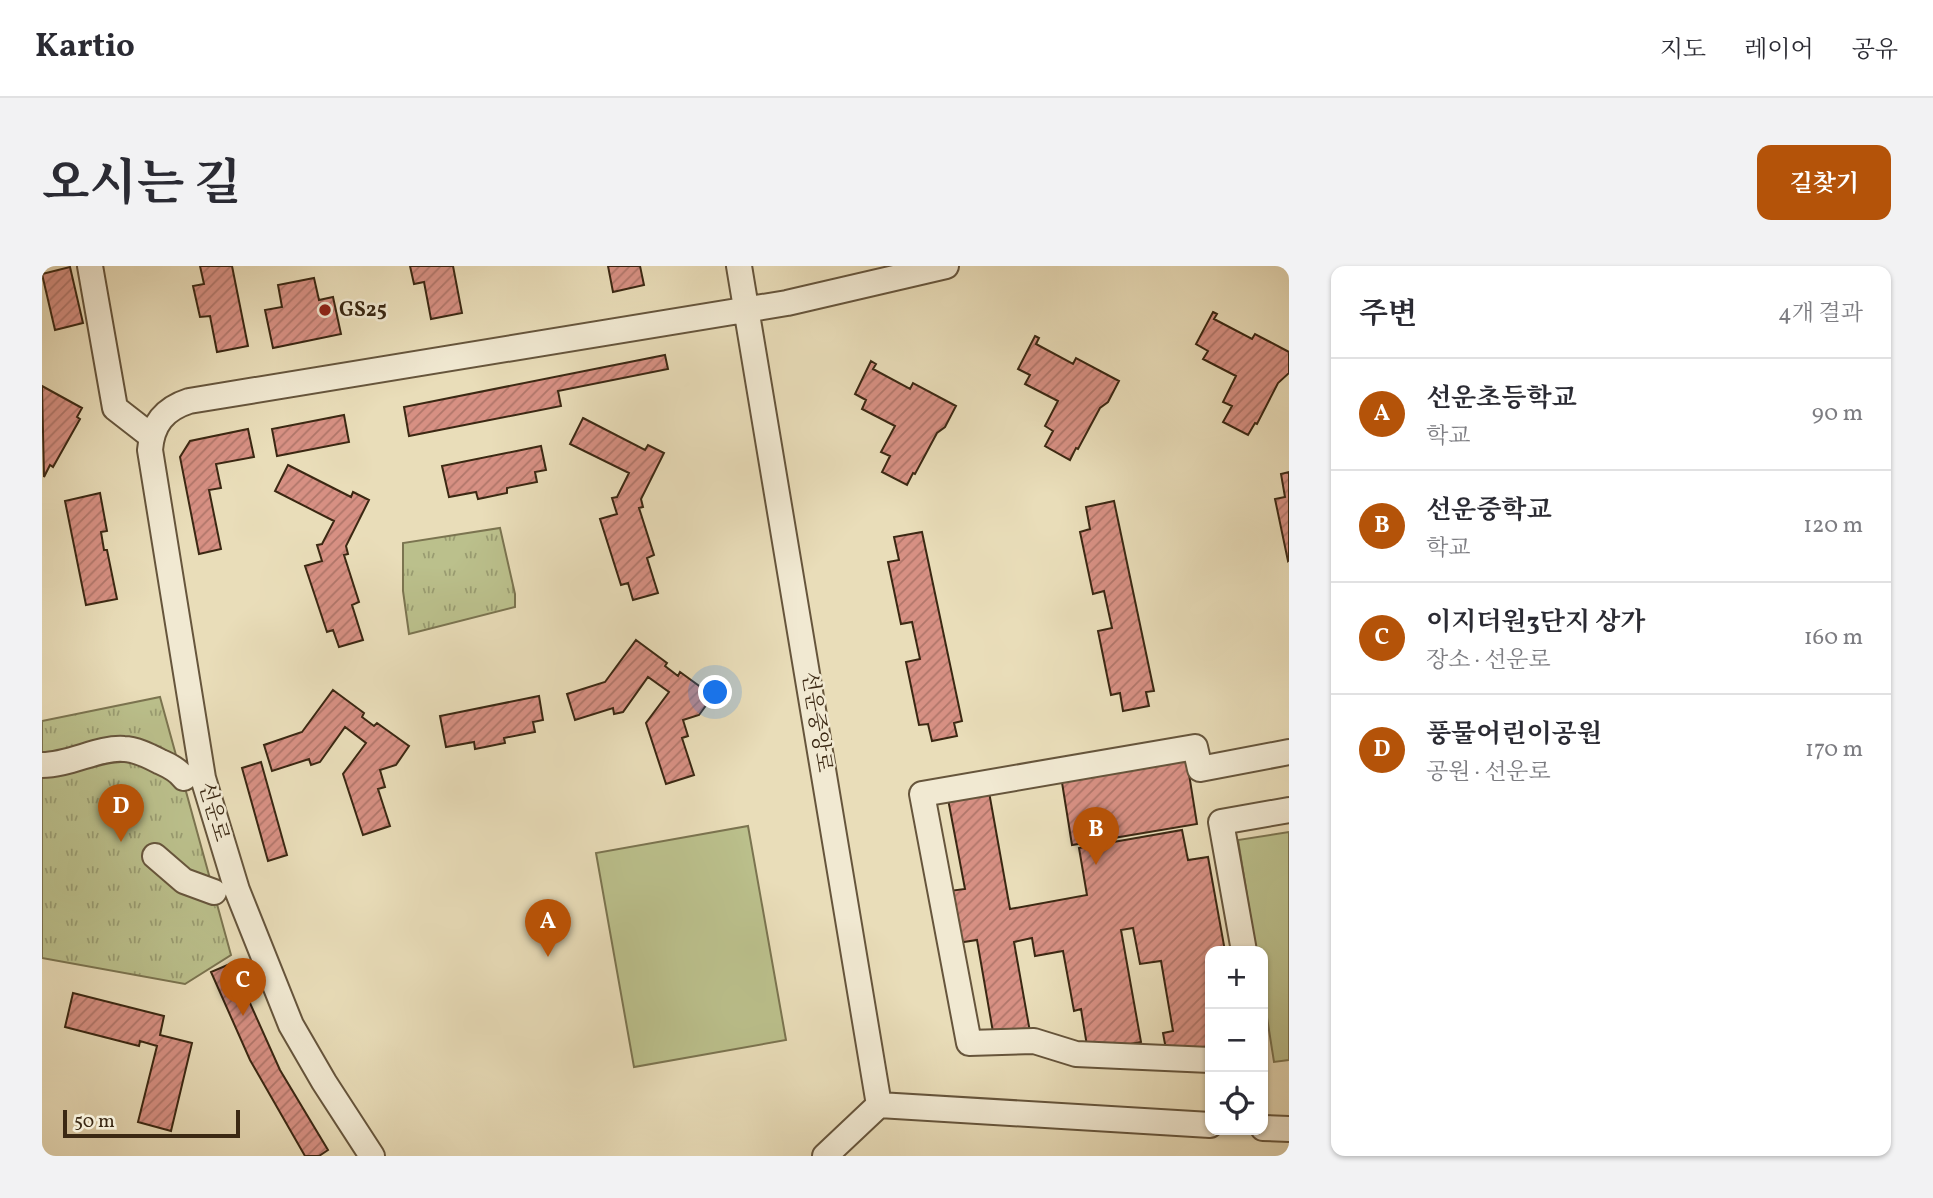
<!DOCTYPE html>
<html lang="ko">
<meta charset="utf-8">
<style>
:root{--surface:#fff;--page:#f2f2f3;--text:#2b2b33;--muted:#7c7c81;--line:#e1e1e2;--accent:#b45309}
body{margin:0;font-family:Vollkorn,"Noto Serif KR",serif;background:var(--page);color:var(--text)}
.controls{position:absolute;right:21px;bottom:21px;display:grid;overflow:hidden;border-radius:14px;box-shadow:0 2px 5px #0004}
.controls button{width:63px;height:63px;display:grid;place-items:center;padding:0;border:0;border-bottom:2px solid var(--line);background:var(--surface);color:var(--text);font:35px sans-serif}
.scale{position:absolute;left:21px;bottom:18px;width:177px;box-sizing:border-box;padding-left:7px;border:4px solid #3b2813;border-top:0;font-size:19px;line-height:24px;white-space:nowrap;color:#3b2813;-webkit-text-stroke:5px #f1e9d2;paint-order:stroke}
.you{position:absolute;left:674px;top:427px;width:24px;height:24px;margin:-18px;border:5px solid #fff;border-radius:50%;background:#1a73e8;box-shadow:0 0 0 10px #1a73e833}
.badge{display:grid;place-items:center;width:46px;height:46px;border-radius:50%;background:var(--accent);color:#fff;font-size:23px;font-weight:700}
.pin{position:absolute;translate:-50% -58px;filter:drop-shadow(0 2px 4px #0008)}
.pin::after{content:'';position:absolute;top:37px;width:24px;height:21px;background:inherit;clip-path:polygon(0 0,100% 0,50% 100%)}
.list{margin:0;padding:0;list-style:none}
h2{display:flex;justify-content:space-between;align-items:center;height:91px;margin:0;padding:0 28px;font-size:30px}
h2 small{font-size:23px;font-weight:400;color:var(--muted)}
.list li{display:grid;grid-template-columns:46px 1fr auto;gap:21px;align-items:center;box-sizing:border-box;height:112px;padding:0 28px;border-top:2px solid var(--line)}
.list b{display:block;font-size:26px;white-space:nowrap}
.list p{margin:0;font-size:23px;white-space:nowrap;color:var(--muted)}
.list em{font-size:23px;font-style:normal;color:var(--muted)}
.icon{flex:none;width:38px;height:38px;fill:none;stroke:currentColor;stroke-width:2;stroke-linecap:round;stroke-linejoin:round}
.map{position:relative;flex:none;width:1247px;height:890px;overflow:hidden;border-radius:14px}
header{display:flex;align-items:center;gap:42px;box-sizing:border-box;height:98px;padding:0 35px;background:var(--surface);border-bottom:2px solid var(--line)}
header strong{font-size:33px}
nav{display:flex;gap:38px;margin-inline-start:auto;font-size:24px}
.intro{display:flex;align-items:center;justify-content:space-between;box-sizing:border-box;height:168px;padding:0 42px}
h1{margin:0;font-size:49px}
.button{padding:18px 32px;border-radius:14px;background:var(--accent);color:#fff;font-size:24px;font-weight:700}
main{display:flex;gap:42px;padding:0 42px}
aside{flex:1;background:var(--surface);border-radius:14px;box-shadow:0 2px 5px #0004}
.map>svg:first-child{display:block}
.grass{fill:url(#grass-tufts);stroke:#7b7450;stroke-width:2}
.garden{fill:#bbc08c;stroke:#7b7450;stroke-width:2}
.building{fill:url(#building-hatch);stroke:#3b2813;stroke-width:2}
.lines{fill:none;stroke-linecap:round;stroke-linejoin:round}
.minor-casing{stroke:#66553c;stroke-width:28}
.minor{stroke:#f1e9d2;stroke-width:24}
.poi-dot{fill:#8f2418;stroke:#f1e9d2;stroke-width:2.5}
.labels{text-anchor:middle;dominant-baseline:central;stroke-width:5;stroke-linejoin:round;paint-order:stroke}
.poi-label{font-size:21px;font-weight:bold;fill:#3b2813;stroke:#f1e9d2;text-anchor:start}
.street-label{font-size:21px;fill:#3b2813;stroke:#f1e9d2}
</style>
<header>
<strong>Kartio</strong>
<nav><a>지도</a><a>레이어</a><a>공유</a></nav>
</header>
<div class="intro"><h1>오시는 길</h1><a class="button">길찾기</a></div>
<main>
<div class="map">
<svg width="1247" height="890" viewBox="0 0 1247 890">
<defs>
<pattern id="grass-tufts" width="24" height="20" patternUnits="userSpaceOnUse" patternTransform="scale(1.75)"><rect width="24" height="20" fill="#bbc08c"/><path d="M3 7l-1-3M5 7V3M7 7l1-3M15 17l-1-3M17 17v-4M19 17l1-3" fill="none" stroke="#999c71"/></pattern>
<pattern id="building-hatch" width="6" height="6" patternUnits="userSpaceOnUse" patternTransform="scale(1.75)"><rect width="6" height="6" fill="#d79083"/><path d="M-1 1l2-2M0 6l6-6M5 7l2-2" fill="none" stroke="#b0766a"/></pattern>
</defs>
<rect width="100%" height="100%" fill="#e9ddb9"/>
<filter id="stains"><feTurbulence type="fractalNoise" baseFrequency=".00286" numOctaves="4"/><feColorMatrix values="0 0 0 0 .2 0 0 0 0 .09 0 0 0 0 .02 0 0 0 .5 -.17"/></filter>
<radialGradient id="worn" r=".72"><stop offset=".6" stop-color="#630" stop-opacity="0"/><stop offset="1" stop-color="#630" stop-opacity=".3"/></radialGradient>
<!-- grass -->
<path class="grass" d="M458,262L473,328V341L367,368L361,325V277Z
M118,431L189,689L143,718L0,692V455Z"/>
<!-- garden -->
<path class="garden" d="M706,560L744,774L592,801L554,587Z
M1247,566V794L1232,796L1221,726V685H1214L1196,574Z"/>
<!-- building -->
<path class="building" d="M158,0H190L206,80L175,86L168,50L158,51L151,20L162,18Z
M368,0H411L420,47L389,53L382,16L372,18Z
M566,0H598L602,19L571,26Z
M28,1L41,57L13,64L0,8Z
M272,12L277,34L291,31L299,68L231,82L223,44L240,41L236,19Z
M1171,46L1175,48L1172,53L1210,73L1213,68L1247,86V107L1236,117L1215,158L1213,157L1206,169L1181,156L1190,140L1181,136L1194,110L1161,93L1166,85L1154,78Z
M993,70L997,72L994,78L1031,98L1034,92L1077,115L1066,136L1058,142L1036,183L1034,182L1028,194L1003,180L1011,165L1003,160L1016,135L983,118L988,109L976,103Z
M623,89L626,103L516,125L519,140L367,170L362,141Z
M829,95L834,98L831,103L868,123L871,117L914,140L903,161L895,167L873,208L871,207L865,219L840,206L848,190L839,186L853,160L820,143L824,134L813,128Z
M0,120L40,142L35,151L38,153L11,201L8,199L2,211Z
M302,149L307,176L235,190L230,163Z
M541,152L603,184L606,179L622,187L599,233L601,241L597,242L612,289L605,292L616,327L591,334L586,317L579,319L558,253L575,248L570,232L575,231L587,207L528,178Z
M206,163L212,191L174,198L179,222L167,224L179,283L157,288L138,191L148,175Z
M499,180L504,204L493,206L495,216L465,222V227L436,233L434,226L407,231L400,200Z
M246,199L309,231L311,226L327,234L304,280L306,288L302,289L317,336L310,339L321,374L297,381L291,364L285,366L263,300L280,295L275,279L280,278L292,255L233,225Z
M1247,206V294L1246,295L1233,233L1243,231L1239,208Z
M58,227L65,265L59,266L62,284H65L75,333L44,339L23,235Z
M1072,235L1112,425L1104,426L1107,440L1081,445L1078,427L1069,429L1056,365L1070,362L1062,325L1051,328L1038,266L1048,263L1044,241Z
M880,266L920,455L912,457L915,470L890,475L886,458L877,459L864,396L878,393L870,356L859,358L846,296L857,294L852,271Z
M594,374L625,397L623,400L636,410L638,406L671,430L657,449L641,454L646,470L640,472L652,509L624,518L604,457L627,426L606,411L581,446L572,448L571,442L533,454L525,428L563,416Z
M291,424L322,447L320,451L332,460L335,457L367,480L354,499L338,504L343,521L336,523L348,560L321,569L301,508L324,477L303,461L278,496L269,499L267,493L230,505L222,479L260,466Z
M497,430L501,454L491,456L493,466L462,472L463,477L433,483L432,476L404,481L398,450Z
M1143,483L1155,558L1030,579L1018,504Z
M219,496L245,589L226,595L200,502Z
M947,526L968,643L1045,629L1037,582L1140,564L1146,594L1166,591L1183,685H1168V785L1125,789L1121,767L1131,765L1119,695L1098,698L1091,662L1079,664L1099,776L1046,786L1039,743L1032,745L1021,685L993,690L990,672L972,676L988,766L952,772L935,674L915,677L907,625L923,623L906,533Z
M190,697L238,804L286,884L277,890H263L208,794L169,706Z
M31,727L122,750L118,769L150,777L129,865L96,856L115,780L98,775L97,780L23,761Z"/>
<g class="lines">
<!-- minor casing -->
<g class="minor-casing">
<path id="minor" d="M48,0L73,142L109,170
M697,0L837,839L783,890
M0,499C28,499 57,481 82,483C94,483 109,491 119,496C128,500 136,504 142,512
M113,590L142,615L172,626
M1202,685L1179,556L1247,544
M1168,794L1034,788L992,775L927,777L880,528L1153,481L1158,503L1247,486
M837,839L1168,859
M1221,862L1247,863
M330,890L282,816L249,759L195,624L161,512L108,184C110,158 122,143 147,135L745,37L904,0"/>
</g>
<!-- minor -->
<use href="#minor" class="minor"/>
</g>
<!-- markers -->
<circle class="poi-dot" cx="283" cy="44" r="7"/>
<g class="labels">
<!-- poi labels -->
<g class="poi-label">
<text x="297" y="44">GS25</text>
</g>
<!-- street labels -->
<g class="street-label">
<text transform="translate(774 456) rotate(81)">선운중앙로</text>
<text transform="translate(171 546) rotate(74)">선운로</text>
</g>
</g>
<rect width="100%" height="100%" filter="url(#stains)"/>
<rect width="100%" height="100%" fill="url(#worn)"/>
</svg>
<div class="controls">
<button>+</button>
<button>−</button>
<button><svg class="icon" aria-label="locate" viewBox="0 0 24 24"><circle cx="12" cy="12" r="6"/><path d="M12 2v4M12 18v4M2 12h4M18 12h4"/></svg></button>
</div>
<div class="scale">50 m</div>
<div class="you"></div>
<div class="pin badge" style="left:506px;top:691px">A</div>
<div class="pin badge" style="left:1054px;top:599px">B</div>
<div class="pin badge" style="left:201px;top:750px">C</div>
<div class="pin badge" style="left:79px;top:576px">D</div>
</div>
<aside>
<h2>주변<small>4개 결과</small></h2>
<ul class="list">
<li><span class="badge">A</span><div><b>선운초등학교</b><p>학교</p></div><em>90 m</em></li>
<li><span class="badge">B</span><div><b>선운중학교</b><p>학교</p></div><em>120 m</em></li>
<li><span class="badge">C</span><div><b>이지더원3단지 상가</b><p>장소 · 선운로</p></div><em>160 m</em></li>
<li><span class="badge">D</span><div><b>풍물어린이공원</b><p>공원 · 선운로</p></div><em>170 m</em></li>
</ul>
</aside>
</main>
